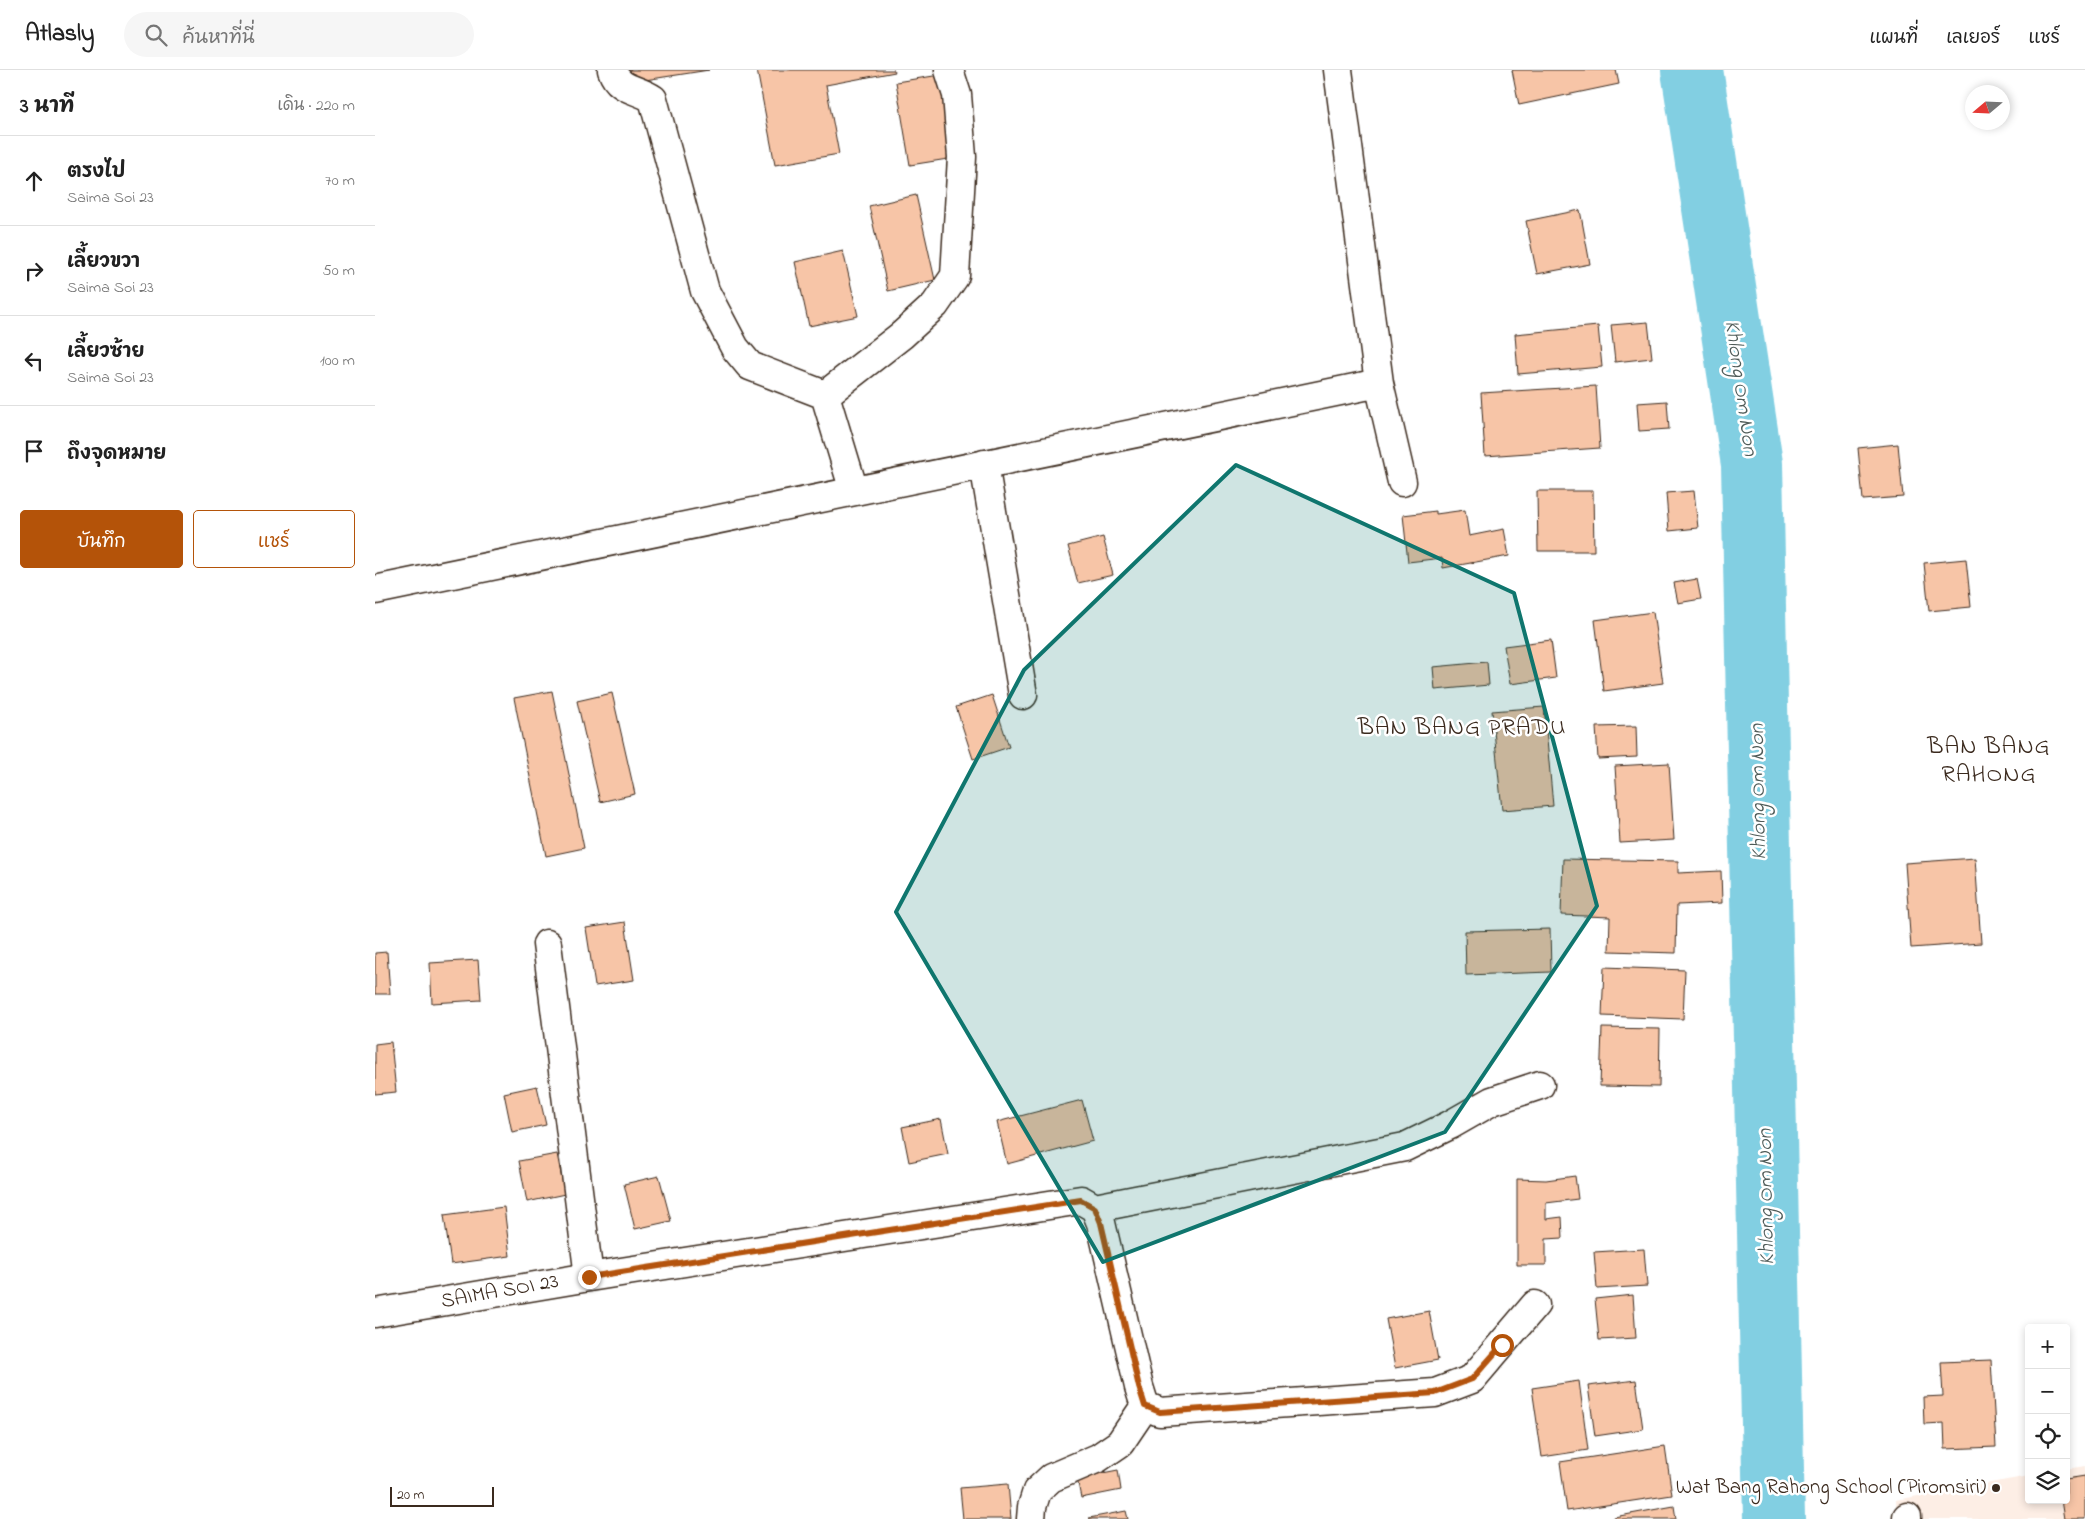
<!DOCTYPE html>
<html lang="th">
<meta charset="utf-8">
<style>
:root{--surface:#fff;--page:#f6f6f6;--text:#222;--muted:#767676;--line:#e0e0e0;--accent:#b45309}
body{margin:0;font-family:"Indie Flower","Playpen Sans Thai",sans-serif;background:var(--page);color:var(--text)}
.controls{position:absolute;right:15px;bottom:15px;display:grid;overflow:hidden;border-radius:5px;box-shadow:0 2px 8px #0003}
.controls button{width:45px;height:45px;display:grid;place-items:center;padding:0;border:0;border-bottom:1px solid var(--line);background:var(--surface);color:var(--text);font:25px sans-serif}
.compass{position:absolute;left:1590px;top:15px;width:45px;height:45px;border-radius:50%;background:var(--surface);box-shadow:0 2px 8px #0003;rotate:251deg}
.scale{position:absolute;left:15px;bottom:12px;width:104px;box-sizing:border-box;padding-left:5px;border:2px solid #3b2a1e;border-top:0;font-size:14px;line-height:18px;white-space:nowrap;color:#3b2a1e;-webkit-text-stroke:4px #fff;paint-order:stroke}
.stop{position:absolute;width:15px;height:15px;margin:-11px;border:4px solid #b45309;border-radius:50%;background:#fff}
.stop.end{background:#b45309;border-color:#fff;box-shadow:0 1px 5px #0008}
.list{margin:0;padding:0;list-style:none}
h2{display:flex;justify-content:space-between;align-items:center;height:65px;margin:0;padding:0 20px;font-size:21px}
h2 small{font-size:16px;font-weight:400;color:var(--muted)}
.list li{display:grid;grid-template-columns:32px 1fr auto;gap:15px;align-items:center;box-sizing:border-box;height:90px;padding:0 20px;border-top:1px solid var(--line)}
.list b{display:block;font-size:19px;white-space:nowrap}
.list p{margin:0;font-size:16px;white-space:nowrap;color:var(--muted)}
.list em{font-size:16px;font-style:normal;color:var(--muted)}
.actions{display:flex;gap:10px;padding:15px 20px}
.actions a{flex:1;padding:11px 0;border:1px solid var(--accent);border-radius:5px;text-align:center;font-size:18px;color:var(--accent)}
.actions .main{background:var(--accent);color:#fff}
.icon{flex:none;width:28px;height:28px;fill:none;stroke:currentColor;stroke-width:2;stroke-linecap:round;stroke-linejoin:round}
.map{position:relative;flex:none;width:1710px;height:1449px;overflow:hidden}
header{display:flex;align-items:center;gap:30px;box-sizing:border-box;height:70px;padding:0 25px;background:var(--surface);border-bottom:1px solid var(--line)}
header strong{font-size:24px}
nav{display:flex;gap:28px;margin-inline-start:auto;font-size:18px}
.search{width:350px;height:45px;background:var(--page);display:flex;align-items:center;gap:12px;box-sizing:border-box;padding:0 18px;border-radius:28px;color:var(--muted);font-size:19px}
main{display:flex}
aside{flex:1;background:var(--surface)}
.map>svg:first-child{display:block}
.built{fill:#fdeee5}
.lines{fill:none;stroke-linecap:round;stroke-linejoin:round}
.river{stroke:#82cfe2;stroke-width:62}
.building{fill:#f7c5a7;stroke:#3b2a1e}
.minor-casing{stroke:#3b2a1e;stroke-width:31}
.minor{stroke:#fff;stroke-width:28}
.route{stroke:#b45309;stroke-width:6}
.marked{fill:#0f766e;fill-opacity:0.2;stroke:#0f766e;stroke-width:4;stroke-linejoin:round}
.poi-dot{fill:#3b2a1e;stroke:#fff;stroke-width:2}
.labels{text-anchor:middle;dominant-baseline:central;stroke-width:5;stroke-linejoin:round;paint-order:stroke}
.street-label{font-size:21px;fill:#3b2a1e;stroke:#fff}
.poi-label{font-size:21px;fill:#3b2a1e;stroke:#fff;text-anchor:end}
.water-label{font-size:22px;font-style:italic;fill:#505c59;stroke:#fff}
.quarter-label{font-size:24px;letter-spacing:1px;fill:#3b2a1e;stroke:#fff}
</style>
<header>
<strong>Atlasly</strong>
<div class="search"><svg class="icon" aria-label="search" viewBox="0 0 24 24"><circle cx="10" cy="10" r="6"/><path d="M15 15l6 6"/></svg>ค้นหาที่นี่</div>
<nav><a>แผนที่</a><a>เลเยอร์</a><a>แชร์</a></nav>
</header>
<main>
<aside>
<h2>3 นาที<small>เดิน · 220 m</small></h2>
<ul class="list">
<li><svg class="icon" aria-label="ahead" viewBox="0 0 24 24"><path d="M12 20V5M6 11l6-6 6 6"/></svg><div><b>ตรงไป</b><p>Saima Soi 23</p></div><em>70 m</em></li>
<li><svg class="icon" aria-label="right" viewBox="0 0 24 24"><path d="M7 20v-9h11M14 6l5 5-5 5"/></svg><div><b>เลี้ยวขวา</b><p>Saima Soi 23</p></div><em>50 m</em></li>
<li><svg class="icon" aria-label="left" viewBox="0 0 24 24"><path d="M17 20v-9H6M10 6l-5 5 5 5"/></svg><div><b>เลี้ยวซ้าย</b><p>Saima Soi 23</p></div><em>100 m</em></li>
<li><svg class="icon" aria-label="arrive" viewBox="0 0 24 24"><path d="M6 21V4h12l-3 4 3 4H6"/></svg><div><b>ถึงจุดหมาย</b></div></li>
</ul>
<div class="actions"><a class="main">บันทึก</a><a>แชร์</a></div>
</aside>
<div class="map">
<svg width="1710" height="1449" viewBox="0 0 1710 1449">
<rect width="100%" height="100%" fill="#fff"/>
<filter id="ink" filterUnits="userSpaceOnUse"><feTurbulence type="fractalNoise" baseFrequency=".02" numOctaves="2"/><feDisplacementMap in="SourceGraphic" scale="10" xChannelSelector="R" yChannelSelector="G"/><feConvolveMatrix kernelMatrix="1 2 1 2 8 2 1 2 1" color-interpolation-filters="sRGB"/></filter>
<g filter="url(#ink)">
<!-- built -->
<path class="built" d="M1710,1396V1449H1522L1521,1430L1654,1406V1430H1691V1399Z"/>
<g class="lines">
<!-- river -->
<path class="river" d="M1317,0L1377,394L1399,1449"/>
</g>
<!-- building -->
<path class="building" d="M255,0H334L257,12Z
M382,0H519L520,2L451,15L464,84L400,95Z
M1137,0H1241L1244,14L1144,35Z
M565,5L579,88L535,95L521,12Z
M541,125L560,210L513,221L494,136Z
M1205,140L1215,194L1162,204L1151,151Z
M468,181L483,246L434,256L420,192Z
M1273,252L1277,288L1240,292L1236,255Z
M1223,256L1227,297L1143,304L1140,264Z
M1221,316L1225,378L1110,386L1106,323Z
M1292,331L1294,359L1264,361L1262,333Z
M1523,374L1528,427L1488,430L1483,378Z
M1162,421H1218L1219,481H1163Z
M1319,421L1323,458L1294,461L1291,423Z
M1090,440L1094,466L1129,459L1134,486L1068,498L1067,488L1033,492L1028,445L1061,441V444Z
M728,467L738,505L703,513L693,476Z
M1591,489L1596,537L1554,541L1549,493Z
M1322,509L1326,529L1303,533L1299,513Z
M1278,542L1288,613L1229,621L1220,550Z
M1176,570L1181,608L1135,614L1129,576Z
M1112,592L1114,615L1060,620L1058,597Z
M177,621L209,778L171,786L139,628Z
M237,623L260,724L225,732L202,631Z
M617,625L634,677L598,689L581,637Z
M1169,637L1178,736L1127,740L1117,641Z
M1261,656L1262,687L1223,689L1221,657Z
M1294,693L1299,770L1245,773L1240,696Z
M1600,788L1606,873L1536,878L1530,793Z
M1188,789L1303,791V803L1346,801L1347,833L1302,835L1301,883L1234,881L1235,847L1186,845Z
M250,852L259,910L220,916L211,858Z
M1175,859L1176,902L1091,905L1090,861Z
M12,882L15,924H0V883Z
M103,890L106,930L57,933L55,893Z
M1229,897L1310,900L1308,949L1227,946Z
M1227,958L1285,959L1284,1017L1225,1016Z
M16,972L21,1022L0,1024V974Z
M162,1016L171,1055L137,1062L129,1023Z
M707,1030L718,1071L632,1094L622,1052Z
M566,1049L573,1084L534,1092L527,1057Z
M182,1084L190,1124L152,1132L144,1091Z
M284,1106L296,1151L260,1159L249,1114Z
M1200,1106L1203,1129L1171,1133V1149L1187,1147L1188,1168L1171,1169V1195H1142V1109L1171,1110Z
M129,1137L135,1186L76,1194L69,1145Z
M1269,1179L1272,1216L1222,1219L1219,1182Z
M1258,1225L1261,1268L1224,1270L1220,1229Z
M1054,1241L1063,1290L1020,1298L1011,1249Z
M1616,1290L1621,1377L1570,1379L1569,1353L1549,1354L1548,1327L1568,1326L1566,1292Z
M1261,1310L1268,1359L1220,1366L1213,1316Z
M1204,1311L1213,1380L1167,1387L1157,1318Z
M1290,1376L1297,1425L1192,1441L1185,1392Z
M743,1400L746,1420L706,1428L702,1408Z
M1710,1406V1449H1689L1686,1430H1691V1409Z
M633,1414L636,1449H588L585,1418Z
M1299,1436L1301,1449H1239V1447Z
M751,1441L753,1449H715L714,1448Z"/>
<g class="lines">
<!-- minor casing -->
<g class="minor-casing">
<path id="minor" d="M237,0C244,21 262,18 278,29L330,221L360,278L375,296L450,325L479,421
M963,0L1004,313L1027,412
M450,325L527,265L560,235L580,206L587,87L582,25L574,0
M609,394L648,625
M0,520L1004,313
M172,874L214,1207
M720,1138L1030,1077L1075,1055L1117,1031L1165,1015
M0,1243L214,1207L706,1130L720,1138L726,1153L764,1317L770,1336L785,1342L1060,1323L1097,1309L1160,1235
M656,1449L657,1437L662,1421L676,1408L723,1388L745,1373L770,1336
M1532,1449V1447"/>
</g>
<!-- minor -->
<use href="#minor" class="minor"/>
</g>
</g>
<g class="lines" filter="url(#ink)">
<!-- route -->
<path class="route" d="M214,1207L706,1130L720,1138L726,1153L764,1317L770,1336L785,1342L1060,1323L1097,1309L1127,1275"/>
</g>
<!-- marked area -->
<path class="marked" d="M861,395L1139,523L1222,836L1070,1062L728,1192L521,842L649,600Z"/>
<!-- markers -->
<circle class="poi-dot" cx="1621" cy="1418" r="5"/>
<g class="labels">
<!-- street labels -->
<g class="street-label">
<text transform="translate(125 1222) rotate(-10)">SAIMA SOI 23</text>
</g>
<!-- poi labels -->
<g class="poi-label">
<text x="1611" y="1418">Wat Bang Rahong School (Piromsiri)</text>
</g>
<!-- water labels -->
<g class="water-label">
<text transform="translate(1365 318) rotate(82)">Khlong Om Non</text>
<text transform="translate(1384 722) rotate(-91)">Khlong Om Non</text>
<text transform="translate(1392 1127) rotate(-91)">Khlong Om Non</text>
</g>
<!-- quarter labels -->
<g class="quarter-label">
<text x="1087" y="658">BAN BANG PRADU</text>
<text x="1614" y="677">BAN BANG<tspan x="1614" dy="28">RAHONG</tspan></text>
</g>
</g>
</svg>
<div class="controls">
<button>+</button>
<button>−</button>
<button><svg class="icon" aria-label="locate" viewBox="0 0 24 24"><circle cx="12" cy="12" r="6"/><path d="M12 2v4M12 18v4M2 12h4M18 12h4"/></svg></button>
<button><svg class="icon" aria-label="layers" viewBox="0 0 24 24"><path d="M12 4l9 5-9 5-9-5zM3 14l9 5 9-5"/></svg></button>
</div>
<svg class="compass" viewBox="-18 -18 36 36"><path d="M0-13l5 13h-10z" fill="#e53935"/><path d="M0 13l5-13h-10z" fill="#767676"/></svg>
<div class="scale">20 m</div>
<div class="stop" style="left:1127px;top:1275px"></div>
<div class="stop end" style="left:214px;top:1207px"></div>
</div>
</main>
